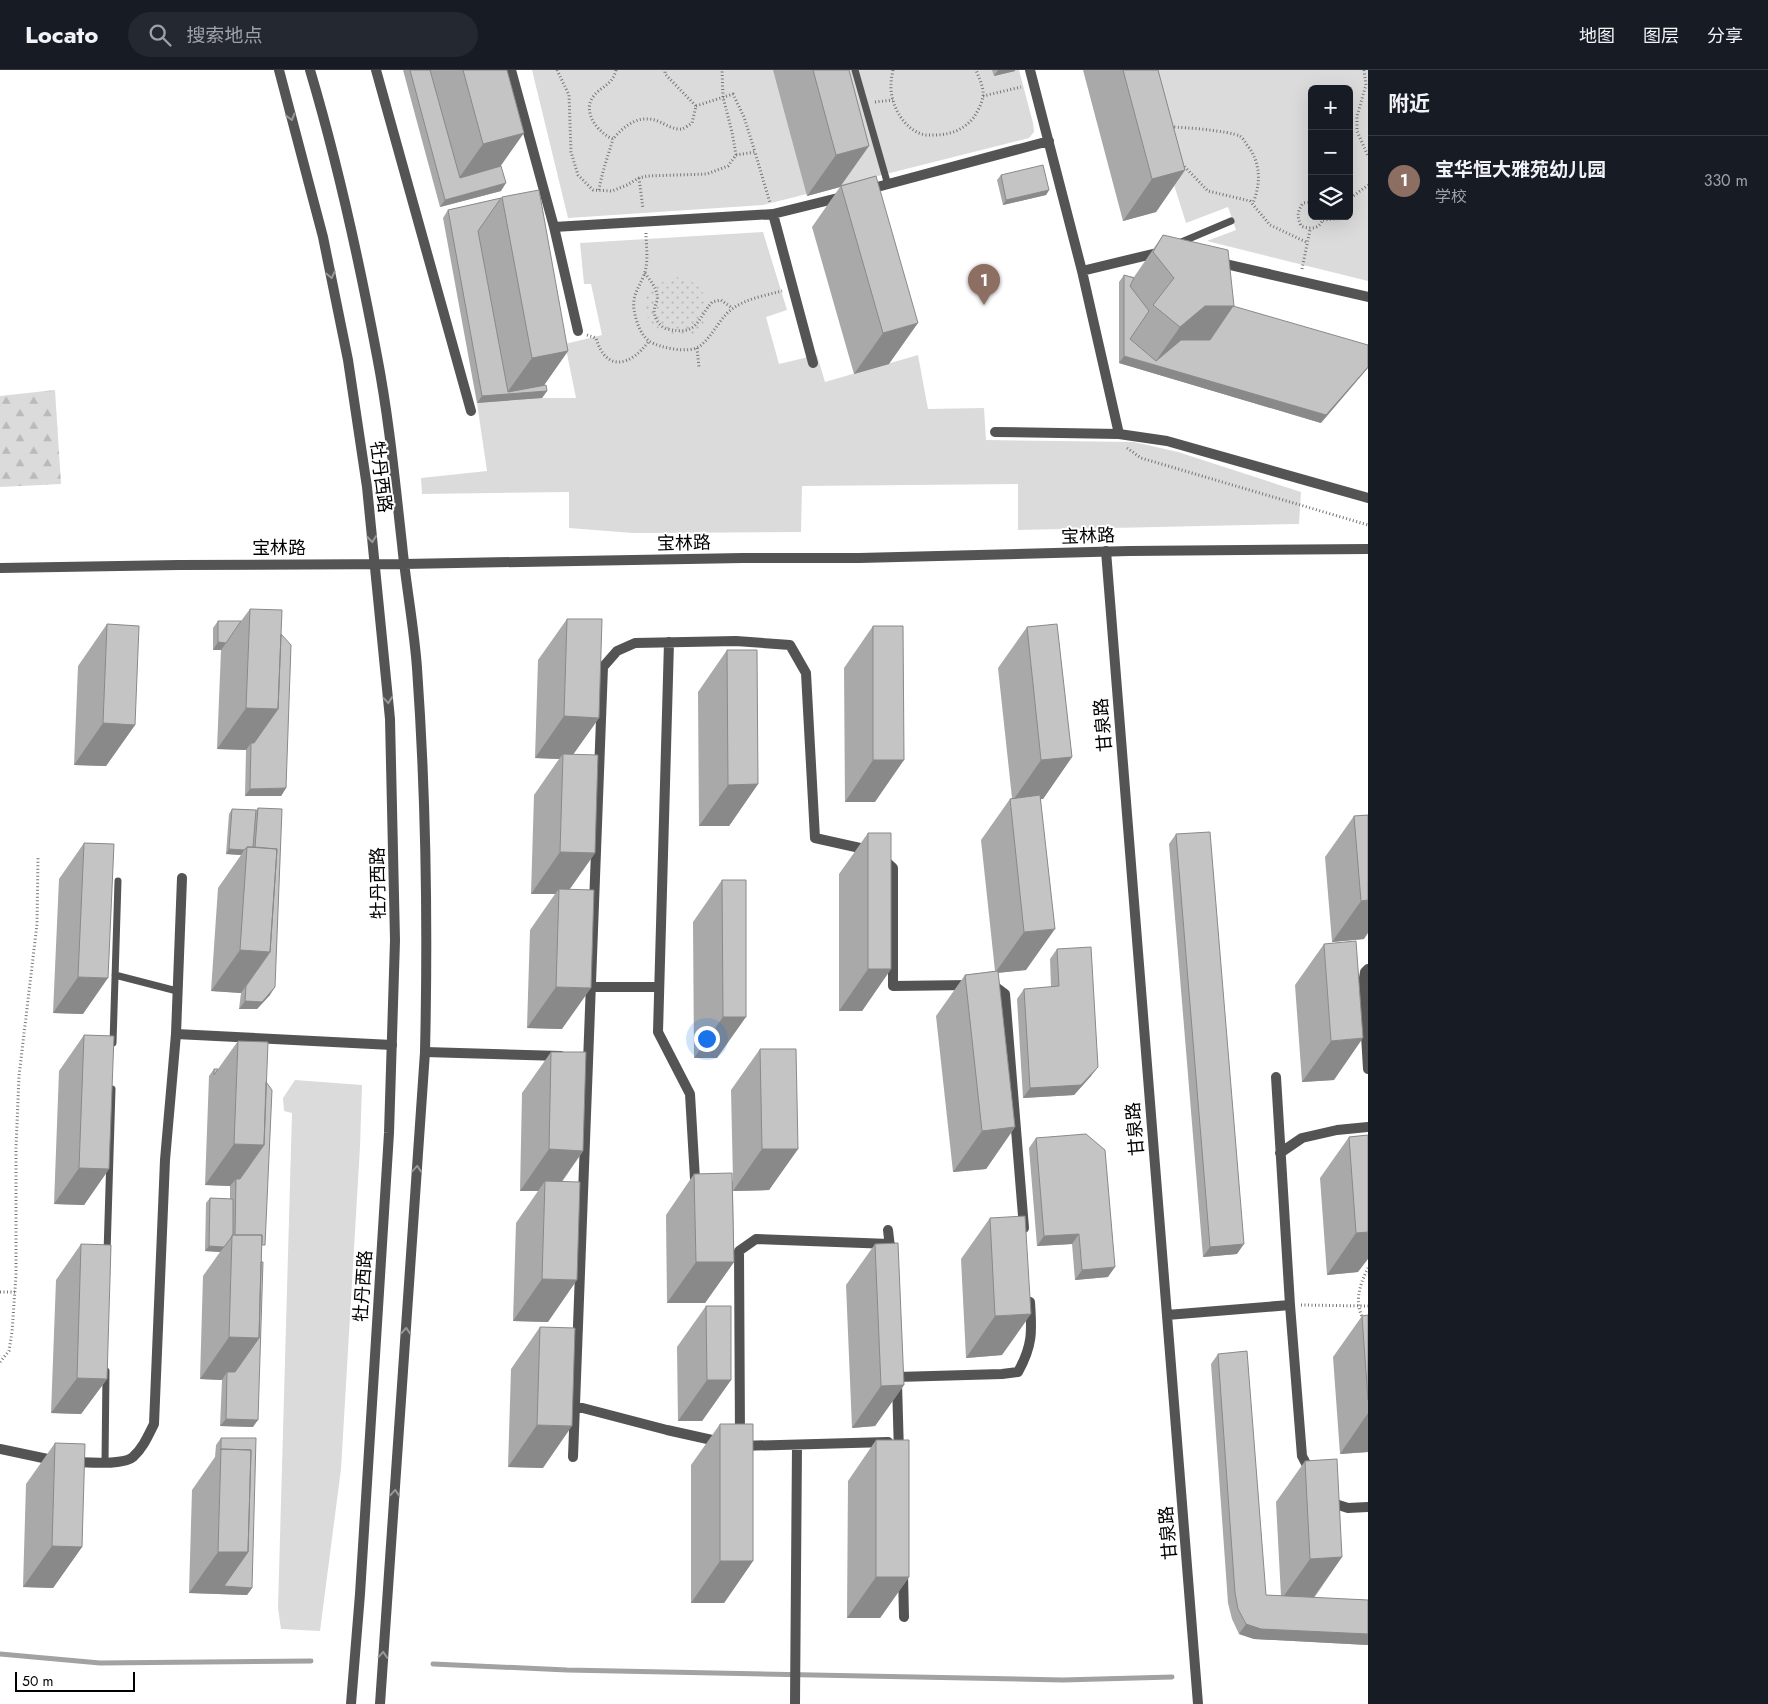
<!DOCTYPE html>
<html lang="zh">
<meta charset="utf-8">
<style>
:root{--surface:#171b24;--page:#242831;--text:#f1f3f6;--muted:#9ea1a6;--line:#363941;--accent:#858687}
body{margin:0;font-family:Jost,"Noto Sans SC",sans-serif;background:var(--page);color:var(--text)}
.controls{position:absolute;right:15px;top:15px;display:grid;overflow:hidden;border-radius:8px;box-shadow:0 5px 20px #0002}
.controls button{width:45px;height:45px;display:grid;place-items:center;padding:0;border:0;border-bottom:1px solid var(--line);background:var(--surface);color:var(--text);font:25px sans-serif}
.scale{position:absolute;left:15px;bottom:12px;width:120px;box-sizing:border-box;padding-left:5px;border:2px solid #000;border-top:0;font-size:14px;line-height:18px;white-space:nowrap;color:#000;-webkit-text-stroke:4px #fff;paint-order:stroke}
.you{position:absolute;left:706px;top:968px;width:18px;height:18px;margin:-12px;border:4px solid #fff;border-radius:50%;background:#1a73e8;box-shadow:0 0 0 8px #1a73e833}
.badge{display:grid;place-items:center;width:32px;height:32px;border-radius:50%;background:var(--accent);color:#fff;font-size:16px;font-weight:700}
.pin{position:absolute;translate:-50% -41px;filter:drop-shadow(0 1px 2px #0008)}
.pin::after{content:'';position:absolute;top:26px;width:18px;height:15px;background:inherit;clip-path:polygon(0 0,100% 0,50% 100%)}
.list{margin:0;padding:0;list-style:none}
h2{display:flex;justify-content:space-between;align-items:center;height:65px;margin:0;padding:0 20px;font-size:21px}
h2 small{font-size:16px;font-weight:400;color:var(--muted)}
.list li{display:grid;grid-template-columns:32px 1fr auto;gap:15px;align-items:center;box-sizing:border-box;height:90px;padding:0 20px;border-top:1px solid var(--line)}
.list b{display:block;font-size:19px;white-space:nowrap}
.list p{margin:0;font-size:16px;white-space:nowrap;color:var(--muted)}
.list em{font-size:16px;font-style:normal;color:var(--muted)}
.icon{flex:none;width:28px;height:28px;fill:none;stroke:currentColor;stroke-width:2;stroke-linecap:round;stroke-linejoin:round}
.map{position:relative;flex:none;width:1368px;height:1634px;overflow:hidden}
header{display:flex;align-items:center;gap:30px;box-sizing:border-box;height:70px;padding:0 25px;background:var(--surface);border-bottom:1px solid var(--line)}
header strong{font-size:24px}
nav{display:flex;gap:28px;margin-inline-start:auto;font-size:18px}
.search{width:350px;height:45px;background:var(--page);display:flex;align-items:center;gap:12px;box-sizing:border-box;padding:0 18px;border-radius:28px;color:var(--muted);font-size:19px}
main{display:flex}
aside{flex:1;background:var(--surface)}
.map>svg:first-child{display:block}
.green{fill:#dbdbdb;fill-rule:evenodd}
.forest{fill:url(#forest-firs)}
.park{fill:url(#park-dots)}
.lines{fill:none;stroke-linecap:round;stroke-linejoin:round}
.stream{stroke:#a2a2a2;stroke-width:5}
.path{stroke:#767676;stroke-width:3;stroke-dasharray:1 2.5;stroke-linecap:butt}
.service{stroke:#545454;stroke-width:7}
.minor{stroke:#545454;stroke-width:10}
.tertiary{stroke:#545454;stroke-width:10}
.wall{fill:#a9a9a9}
.shaded-wall{fill:#898989}
.building{fill:#c4c4c4;stroke:#898989}
.oneway{stroke:#989898}
.labels{text-anchor:middle;dominant-baseline:central;stroke-width:4;stroke-linejoin:round;paint-order:stroke}
.street-label{font-size:18px;fill:#000;stroke:#fff}
</style>
<header>
<strong>Locato</strong>
<div class="search"><svg class="icon" aria-label="search" viewBox="0 0 24 24"><circle cx="10" cy="10" r="6"/><path d="M15 15l6 6"/></svg>搜索地点</div>
<nav><a>地图</a><a>图层</a><a>分享</a></nav>
</header>
<main>
<div class="map">
<svg width="1368" height="1634" viewBox="0 0 1368 1634">
<defs>
<pattern id="forest-firs" width="22" height="20" patternUnits="userSpaceOnUse" patternTransform="scale(1.25)"><rect width="22" height="20" fill="#dbdbdb"/><path d="M5 1l3.5 6h-7zM16 11l3.5 6h-7z" fill="#bababa"/></pattern>
<pattern id="park-dots" width="8" height="8" patternUnits="userSpaceOnUse" patternTransform="scale(1.25)"><rect width="8" height="8" fill="#dbdbdb"/><path d="M2 2h.1M6 6h.1" fill="none" stroke="#bababa" stroke-width="1.8" stroke-linecap="round"/></pattern>
</defs>
<rect width="100%" height="100%" fill="#fff"/>
<!-- green -->
<path class="green" d="M532,0H1019L1033,53L1034,62L1029,68L763,135L568,148Z
M1127,0H1368V211L1207,171L1236,160L1228,137L1186,153L1158,64ZM1312,19H1349V146H1312Z
M763,162L787,240L766,247L779,294L817,285L825,312L918,285L928,339L984,338L986,370L1134,372L1178,382L1301,422L1299,454L1018,460V414L802,416L801,462L633,463L569,458V422L422,424L421,408L487,401L477,333L542,328H576L565,274L602,265L591,214H584L580,173Z
M295,1010L362,1015L360,1077L341,1399L320,1561L281,1559L278,1538L292,1043L284,1041L283,1028Z"/>
<!-- forest -->
<path class="forest" d="M55,320L61,414L0,417V326Z"/>
<!-- park -->
<path class="park" d="M672,207C695,208 704,218 710,241C705,250 701,261 691,265C669,272 636,251 647,226C652,217 663,212 672,207Z"/>
<g class="lines">
<!-- stream -->
<path class="stream" d="M0,1584L100,1593L311,1591
M433,1594L567,1600L1063,1610L1172,1607"/>
<!-- path -->
<path class="path" d="M557,0L569,25L571,82L578,105L593,120L612,121L627,115L639,108L647,106L707,104L728,96L736,85L732,62L723,27L722,0
M616,0C612,16 602,15 593,27C582,42 598,63 613,69C625,55 640,43 660,52C666,55 675,60 682,59C685,58 690,54 692,53L696,36L665,4V0
M893,0C892,5 891,10 891,15C890,35 905,62 926,65C930,65 934,65 938,65C952,64 965,59 974,47C978,41 982,33 983,26C984,17 979,8 976,0
M1364,0L1366,15L1357,46V61L1368,86
M983,26L1021,17
M875,32L893,30
M696,36L733,24L744,47L755,82
M1171,57C1184,57 1229,61 1240,66C1243,68 1245,72 1247,75C1261,92 1261,114 1253,133
M736,85L755,82L770,133
M1182,94L1208,121L1250,131L1270,155L1306,172
M639,108L643,139
M599,120C602,102 608,86 613,69
M1312,132L1303,133C1297,142 1297,146 1301,156C1311,160 1322,159 1323,146
M1349,135L1352,127L1368,115
M1323,150L1345,148V146
M646,163C646,176 649,192 644,205C639,218 632,225 634,240C636,251 640,264 649,271C659,278 690,284 700,276C714,265 720,246 735,237C749,228 767,225 782,221
M1302,199L1310,160
M645,203C651,212 659,220 657,231C655,236 653,240 655,246C656,251 662,258 667,259C698,266 696,251 712,232L721,230L732,238
M587,265L596,268C606,303 631,296 649,271
M697,278L699,297
M1127,378L1141,388L1368,455
M0,1222H15
M1301,1235L1368,1236
M1363,1249C1354,1231 1360,1214 1368,1198
M0,1292L9,1281L12,1262L16,1205V1078L19,1006L37,854L38,788"/>
<!-- service -->
<path class="service" d="M855,0L888,115
M1179,173L1231,151
M115,905L177,921
M113,973L118,811
M107,1183L112,1019
M105,1393L106,1301"/>
<!-- minor -->
<path class="minor" d="M376,0L471,341
M511,0L554,157L578,261
M1030,0L1082,201L1119,364
M866,120L1049,71
M773,144L813,293
M554,157L773,144L842,127
M1217,192L1368,227
M1082,201L1161,182
M995,362L1119,364L1167,371L1368,428
M1106,481L1198,1634
M669,572L658,962L690,1024L695,1109
M881,787L893,798V916L970,915
M1368,899L1365,902L1363,914L1368,999
M989,915H993L1005,924L1024,1158
M591,917H659
M176,964L392,975
M425,982L561,986
M1276,1007L1290,1235L1302,1386L1311,1403
M1280,1083L1302,1068L1337,1060L1368,1057
M888,1160L891,1186
M1167,1245L1290,1235
M897,1307L1002,1304L1018,1302C1033,1275 1032,1261 1030,1232
M897,1313L899,1383
M575,1336L667,1360L721,1372
M740,1367L739,1181L756,1169L890,1174
M740,1376L888,1372
M0,1379L57,1391
M573,1387L603,597L617,581L635,573L736,571L790,575L806,603L815,768L869,780
M72,1392C85,1392 123,1396 133,1387C143,1378 148,1366 154,1354L165,1090L176,964L182,808
M1326,1431L1348,1438L1368,1437
M903,1503L904,1547
M795,1634L797,1375"/>
<!-- tertiary -->
<path class="tertiary" d="M279,0L323,167L348,290L367,417L390,649L395,870L389,1063L360,1524L351,1634
M310,0C338,94 359,190 377,286C389,348 395,412 402,474C406,516 414,557 417,598C426,726 428,854 425,982L380,1634
M0,498L179,495L404,494L743,488H859L1129,481L1368,479"/>
</g>
<!-- wall -->
<path class="wall" d="M403,0H507L500,97L501,121L440,137Z
M773,0H849L841,115L876,106L889,294L854,304L812,157L840,117L807,126Z
M992,0H1015V1L994,6Z
M1083,0H1158L1185,100L1156,142L1123,151Z
M1001,105L1049,120L1046,125L1003,135L997,110Z
M502,127L568,281L544,315L547,321L542,328L477,333L443,148L448,140L501,128Z
M1163,165L1233,236L1321,353L1119,293V212L1124,205L1134,207Z
M250,539L281,564L286,718L281,726H245L246,680L217,679L221,580H213V558L218,551H241Z
M567,549L599,648L573,684L595,783L570,819L562,959L527,958L530,860L555,824H531L534,725L559,689L535,688L538,590Z
M107,554L135,655L106,696L74,695L78,596Z
M873,556L875,732H845L844,598Z
M1027,557L1072,687L1043,729H1041L1026,900L998,903L1015,1057L986,1099L953,1102L936,946L965,905L995,901L981,770L1010,729L1012,728L998,598Z
M727,580L758,714L729,756H699L698,622Z
M258,738L270,925L257,939H239L241,923L211,921L218,818L241,785L226,784L229,744L232,739L256,740Z
M1368,745L1364,869L1332,872L1325,787L1354,746Z
M868,763L891,899L862,941H839V804Z
M1176,764L1237,1184L1203,1187L1169,774Z
M84,773L83,944L53,943L59,809Z
M722,810H746L717,988H694L693,852Z
M1324,874L1334,1010L1302,1012L1295,915Z
M1057,879L1091,1006L1074,1025L1023,1028L1017,929L1024,919L1051,917L1050,889Z
M84,965L109,1099L84,1135L54,1134L59,1001Z
M238,971L262,1180L253,1357L220,1356L222,1310L200,1309L203,1206L220,1182L205,1181L206,1133L210,1128L230,1129V1116L205,1115L209,1006L214,999H218Z
M760,979L798,1079L769,1120L733,1121L734,1192L705,1233H667L666,1145L694,1104L733,1111L731,1020Z
M551,982L583,1081L562,1112L548,1252L513,1251L516,1153L538,1121H520L522,1023Z
M1368,1065L1358,1202L1327,1205L1320,1108L1349,1067Z
M1036,1068L1108,1207L1075,1210L1072,1174L1037,1176L1029,1078Z
M990,1148L1002,1285L966,1288L961,1189Z
M81,1174L107,1309L81,1344L51,1343L56,1210Z
M875,1174L904,1315L875,1356L852,1358L846,1215Z
M706,1236L731,1310L702,1351H678L677,1277Z
M1368,1245V1382L1340,1384L1333,1287L1362,1246Z
M540,1257L543,1398L508,1397L511,1299Z
M1218,1284L1266,1525L1281,1526L1276,1432L1305,1391L1342,1487L1314,1528L1368,1530V1575L1254,1569L1239,1564L1232,1549L1228,1533L1211,1294Z
M720,1354L753,1491L724,1533H691V1395Z
M221,1368L252,1518L247,1525L189,1523L192,1420L215,1387L216,1375Z
M876,1370L909,1507L880,1548H847L848,1411Z
M55,1373L82,1477L53,1518L23,1517L26,1414Z"/>
<!-- shaded-wall -->
<path class="shaded-wall" d="M998,0H1015V1L994,6Z
M524,63L495,104L454,115L483,74Z
M869,76L840,117L807,126L836,85Z
M1185,100L1156,142L1123,151L1152,109Z
M506,113L501,121L440,137L445,130Z
M1049,120L1046,125L1003,135L1006,130Z
M1205,236H1234L1205,277L1368,297V298L1321,353L1119,293L1124,286L1153,295L1180,257Z
M918,253L889,294L854,304L883,263Z
M568,281L540,321H547L542,328L477,333L482,326L506,324L532,288Z
M218,572L226,573L221,580H213Z
M246,638L278,639L251,678V673L246,680L217,679Z
M564,646L599,648L570,689L563,684L559,689L535,688Z
M103,653L135,655L106,696L74,695Z
M1072,687L1043,729L1012,732L1041,690Z
M873,690H904L875,732H845Z
M758,714L729,756H699L728,715Z
M286,718L281,726H245L250,719Z
M229,779L244,780L241,785L226,784Z
M560,782L595,783L566,824L559,819L555,824H531Z
M1368,830V863L1364,869L1332,872L1361,831Z
M1055,859L1026,900L995,903L1024,862Z
M240,880L270,882L241,923L211,921Z
M868,899H891L862,941H839Z
M78,907L108,908L83,944L53,943Z
M275,917L270,925L257,939H239L245,931Z
M556,917L591,918L562,959L527,958Z
M723,947H746L717,988H694Z
M1363,968L1334,1010L1302,1012L1331,971Z
M1098,997L1091,1006L1074,1025L1023,1028L1030,1018Z
M1015,1057L986,1099L953,1102L982,1061Z
M234,1074L264,1075L235,1116L236,1109L230,1116L205,1115Z
M549,1079L583,1081L554,1122L545,1111L538,1121H520Z
M762,1079H798L769,1120L733,1121Z
M79,1098L109,1099L84,1135L54,1134Z
M1368,1162V1189L1358,1202L1327,1205L1356,1163Z
M1079,1164L1072,1174L1037,1176L1044,1166Z
M1244,1174L1237,1184L1203,1187L1210,1177Z
M209,1176L224,1177L220,1182L205,1181Z
M696,1192H734L705,1233H667Z
M1115,1197L1108,1207L1075,1210L1082,1200Z
M542,1209L577,1210L548,1252L513,1251Z
M1031,1244L1002,1285L966,1288L995,1246Z
M229,1267L259,1268L230,1310L227,1302L222,1310L200,1309Z
M77,1308L107,1309L81,1344L51,1343Z
M707,1310H731L702,1351H678Z
M904,1315L875,1356L852,1358L881,1316Z
M1368,1343V1382L1340,1384Z
M226,1349L258,1350L253,1357L220,1356Z
M537,1355L572,1356L543,1398L508,1397Z
M52,1476L82,1477L53,1518L23,1517Z
M218,1482H248L252,1518L247,1525L189,1523Z
M1342,1487L1313,1528L1281,1530L1310,1489Z
M720,1491H753L724,1533H691Z
M876,1507H909L880,1548H847Z
M1246,1554L1368,1564V1575L1254,1569L1239,1564Z"/>
<!-- building -->
<path class="building" d="M410,0H430L460,108L501,96L506,113L445,130Z
M463,0H507L524,63L483,74Z
M813,0H849L869,76L836,85Z
M1123,0H1158L1185,100L1152,109Z
M1043,95L1049,120L1006,130L1001,105Z
M876,106L918,253L883,263L841,116Z
M539,120L568,281L532,288L502,127Z
M501,128L478,161L508,322L546,315L547,321L482,326L448,140Z
M1163,165L1228,180L1234,236H1205L1180,257L1153,235L1174,208L1153,182Z
M1124,205L1134,208L1130,216L1149,241L1130,269L1156,291L1181,270H1210L1233,236L1368,275V297L1326,345L1124,286Z
M250,539L282,540L278,639L246,638Z
M567,549H602L599,648L564,646Z
M218,551H241L226,573L218,572Z
M107,554L139,556L135,655L103,653Z
M1057,554L1072,687L1041,690L1027,557Z
M873,556H903L904,690H873Z
M281,564L291,575L286,718L250,719L251,673H254L278,639Z
M727,580H757L758,714L728,715Z
M563,684L598,685L595,783L560,782Z
M1040,725L1055,859L1024,862L1010,729Z
M258,738L282,739L275,917L262,932L245,931L246,916L270,882L277,779L255,777Z
M232,739L256,740L253,777H247L244,780L229,779Z
M1368,745V830L1361,831L1354,746Z
M1210,762L1244,1174L1210,1177L1176,764Z
M868,763H891V899H868Z
M84,773L114,774L108,908L78,907Z
M247,777L277,779L270,882L240,880Z
M722,810H746V947H723Z
M559,819L594,820L591,918L556,917Z
M1356,871L1363,968L1331,971L1324,874Z
M1091,877L1098,997L1081,1015L1030,1018L1024,919L1059,916L1057,879Z
M998,901L1015,1057L982,1061L965,905Z
M84,965L114,966L109,1099L79,1098Z
M238,971L268,972L264,1075L234,1074Z
M760,979H796L798,1079H762Z
M551,982H586L583,1081L549,1079Z
M214,999H218L214,1005Z
M266,1012L272,1020L265,1175H262V1165H235L236,1109H240L264,1075Z
M1086,1064L1105,1080L1115,1197L1082,1200L1079,1164L1044,1166L1036,1068Z
M1368,1065V1162L1356,1163L1349,1067Z
M732,1103L734,1192H696L694,1104Z
M545,1111L580,1112L577,1210L542,1209Z
M210,1128L233,1129V1165L224,1177L209,1176Z
M1025,1146L1031,1244L995,1246L990,1148Z
M232,1165H262L259,1268L229,1267Z
M898,1173L904,1315L881,1316L875,1174Z
M81,1174L111,1175L107,1309L77,1308Z
M261,1192H263L258,1350L226,1349L227,1302H235L259,1268Z
M706,1236H731V1310H707Z
M1368,1245V1330L1362,1246Z
M540,1257L575,1258L572,1356L537,1355Z
M1247,1281L1266,1525L1368,1530V1564L1261,1559L1246,1554L1238,1539L1235,1523L1218,1284Z
M720,1354H753V1491H720Z
M221,1368H256L252,1518L224,1516L248,1482L251,1380L221,1379V1380Z
M876,1370H909V1507H876Z
M55,1373L85,1374L82,1477L52,1476Z
M221,1379L251,1380L248,1482H218Z
M1337,1389L1342,1487L1310,1489L1305,1391Z"/>
<!-- one-way arrows -->
<defs><path id="oneway-chevron" d="M-2-3.5L2.5 0L-2 3.5" fill="none" stroke-width="1.6" stroke-linecap="round" stroke-linejoin="round" transform="scale(1.25)"/></defs>
<g class="oneway">
<use href="#oneway-chevron" transform="translate(291 47) rotate(75)"/>
<use href="#oneway-chevron" transform="translate(331 205) rotate(78)"/>
<use href="#oneway-chevron" transform="translate(372 469) rotate(84)"/>
<use href="#oneway-chevron" transform="translate(388 630) rotate(85)"/>
<use href="#oneway-chevron" transform="translate(417 1099) rotate(-86)"/>
<use href="#oneway-chevron" transform="translate(406 1261) rotate(-86)"/>
<use href="#oneway-chevron" transform="translate(395 1423) rotate(-86)"/>
<use href="#oneway-chevron" transform="translate(383 1585) rotate(-86)"/>
</g>
<g class="labels">
<!-- street labels -->
<g class="street-label">
<text transform="translate(381 407) rotate(83)">牡丹西路</text>
<text transform="translate(1088 466) rotate(-2)">宝林路</text>
<text transform="translate(684 473) rotate(-1)">宝林路</text>
<text x="279" y="478">宝林路</text>
<text transform="translate(1103 655) rotate(-95)">甘泉路</text>
<text transform="translate(378 813) rotate(-91)">牡丹西路</text>
<text transform="translate(1135 1059) rotate(-95)">甘泉路</text>
<text transform="translate(363 1216) rotate(-86)">牡丹西路</text>
<text transform="translate(1168 1463) rotate(-95)">甘泉路</text>
</g>
</g>
</svg>
<div class="controls">
<button>+</button>
<button>−</button>
<button><svg class="icon" aria-label="layers" viewBox="0 0 24 24"><path d="M12 4l9 5-9 5-9-5zM3 14l9 5 9-5"/></svg></button>
</div>
<div class="scale">50 m</div>
<div class="you"></div>
<div class="pin badge" style="left:984px;top:235px;background:#8d6e63">1</div>
</div>
<aside>
<h2>附近<small></small></h2>
<ul class="list">
<li><span class="badge" style="background:#8d6e63">1</span><div><b>宝华恒大雅苑幼儿园</b><p>学校</p></div><em>330 m</em></li>
</ul>
</aside>
</main>
